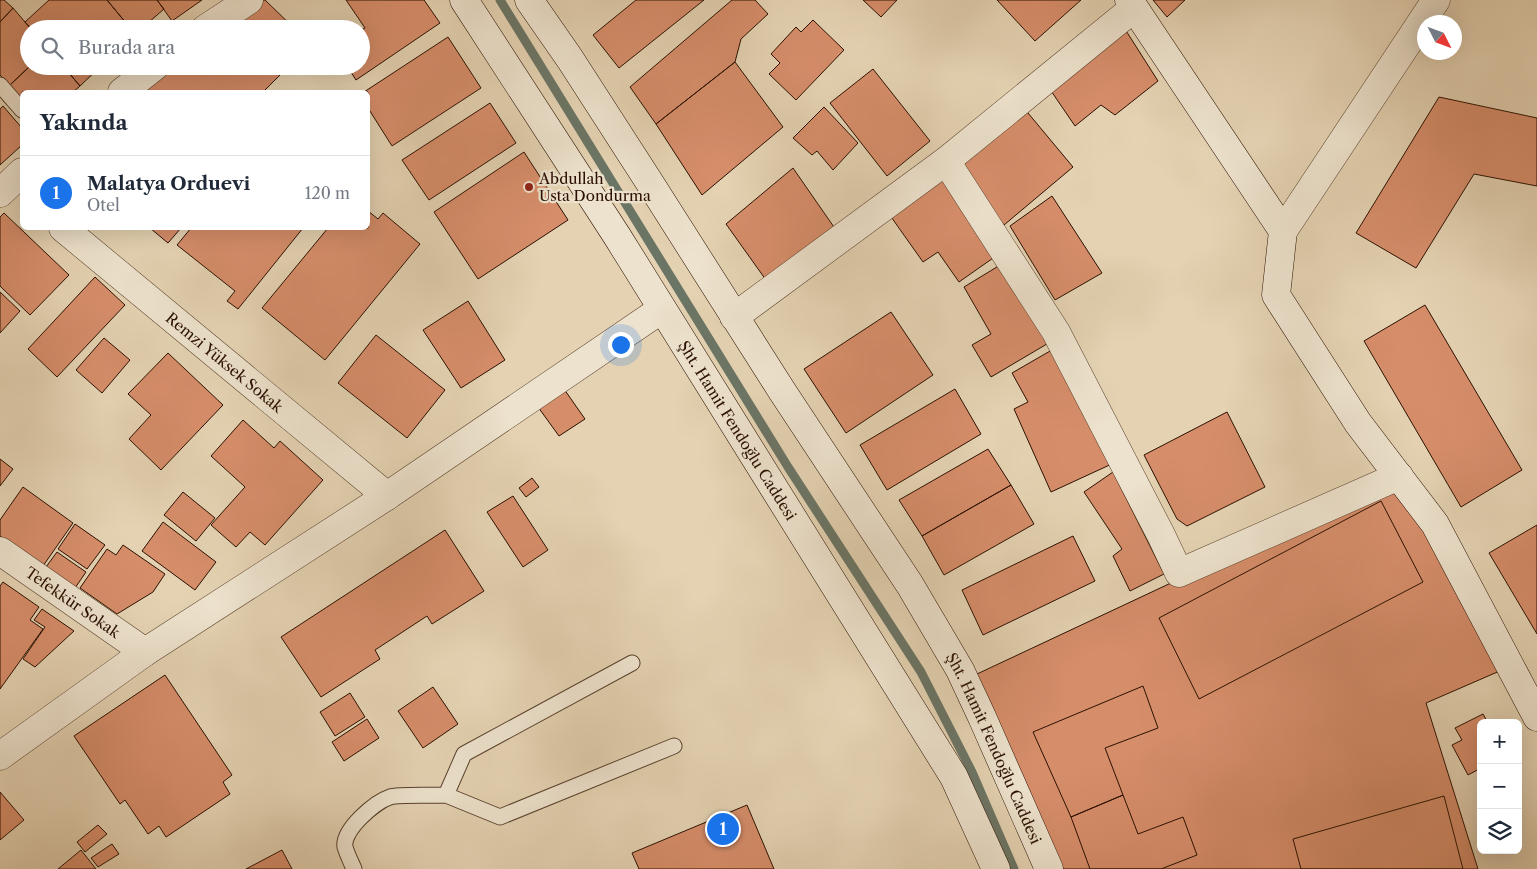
<!DOCTYPE html>
<html lang="tr">
<meta charset="utf-8">
<style>
:root{--surface:#fff;--page:#f2f2f3;--text:#1f2937;--muted:#747a83;--line:#e0e1e3;--accent:#1a73e8}
body{margin:0;font-family:"Libre Caslon Text",serif;background:var(--page);color:var(--text)}
.controls{position:absolute;right:15px;bottom:15px;display:grid;overflow:hidden;border-radius:8px;box-shadow:0 5px 20px #0002}
.controls button{width:45px;height:45px;display:grid;place-items:center;padding:0;border:0;border-bottom:1px solid var(--line);background:var(--surface);color:var(--text);font:25px sans-serif}
.compass{position:absolute;left:1417px;top:15px;width:45px;height:45px;border-radius:50%;background:var(--surface);box-shadow:0 5px 20px #0002;rotate:132deg}
.you{position:absolute;left:620px;top:344px;width:18px;height:18px;margin:-12px;border:4px solid #fff;border-radius:50%;background:#1a73e8;box-shadow:0 0 0 8px #1a73e833}
.badge{display:grid;place-items:center;width:32px;height:32px;border-radius:50%;background:var(--accent);color:#fff;font-size:16px;font-weight:700}
.pin{position:absolute;translate:-50% -50%;border:2px solid #fff;box-shadow:0 1px 5px #0006}
.list{margin:0;padding:0;list-style:none}
h2{display:flex;justify-content:space-between;align-items:center;height:65px;margin:0;padding:0 20px;font-size:21px}
h2 small{font-size:16px;font-weight:400;color:var(--muted)}
.list li{display:grid;grid-template-columns:32px 1fr auto;gap:15px;align-items:center;box-sizing:border-box;height:75px;padding:0 20px;border-top:1px solid var(--line)}
.list b{display:block;font-size:19px;white-space:nowrap}
.list p{margin:0;font-size:16px;white-space:nowrap;color:var(--muted)}
.list em{font-size:16px;font-style:normal;color:var(--muted)}
.icon{flex:none;width:28px;height:28px;fill:none;stroke:currentColor;stroke-width:2;stroke-linecap:round;stroke-linejoin:round}
.map{position:relative;flex:none;width:1537px;height:869px;overflow:hidden}
.search{position:absolute;background:var(--surface);box-shadow:0 5px 20px #0002;left:20px;top:20px;width:350px;height:55px;display:flex;align-items:center;gap:12px;box-sizing:border-box;padding:0 18px;border-radius:28px;color:var(--muted);font-size:19px}
.panel{position:absolute;background:var(--surface);box-shadow:0 5px 20px #0002;left:20px;top:90px;width:350px;height:140px;border-radius:8px}
.map>svg:first-child{display:block}
.lines{fill:none;stroke-linecap:round;stroke-linejoin:round}
.stream{stroke:#6b7565;stroke-width:9}
.building{fill:#d68d6a;stroke:#2b1000}
.lane-casing{stroke:#59402c;stroke-width:17}
.street-casing{stroke:#59402c;stroke-width:29}
.secondary-casing{stroke:#2b1000;stroke-width:29}
.lane{stroke:#ede2cd;stroke-width:15}
.street{stroke:#ede2cd;stroke-width:28}
.secondary{stroke:#ede2cd;stroke-width:28}
.poi-dot{fill:#8f2418;stroke:#ede2cd;stroke-width:2}
.labels{text-anchor:middle;dominant-baseline:central;stroke-width:4.5;stroke-linejoin:round;paint-order:stroke}
.poi-label{font-size:15px;fill:#2b1000;stroke:#ede2cd;text-anchor:start}
.street-label{font-size:15px;fill:#2b1000;stroke:#ede2cd}
</style>
<div class="map">
<svg width="1537" height="869" viewBox="0 0 1537 869">
<rect width="100%" height="100%" fill="#e4d2b2"/>
<filter id="stains"><feTurbulence type="fractalNoise" baseFrequency=".004" numOctaves="4"/><feColorMatrix values="0 0 0 0 .2 0 0 0 0 .09 0 0 0 0 .02 0 0 0 .5 -.17"/></filter>
<radialGradient id="worn" r=".72"><stop offset=".6" stop-color="#630" stop-opacity="0"/><stop offset="1" stop-color="#630" stop-opacity=".3"/></radialGradient>
<g class="lines">
<!-- stream -->
<path class="stream" d="M500,0L788,467L921,672L972,772L1014,869"/>
</g>
<!-- building -->
<path class="building" d="M0,0H4L13,8L0,22Z
M49,0H107L131,29H31L25,22Z
M107,0H157L164,9L141,29H131Z
M157,0H202L172,21Z
M251,0H265L295,29H215Z
M346,0H424L440,23L356,80L347,66H361V30L365,28Z
M636,0H704L619,68L593,35Z
M732,0H755L768,14L741,39L735,62L656,124L630,87Z
M863,0H897L881,17Z
M997,0H1081L1035,41Z
M1153,0H1185L1167,17Z
M13,8L31,29H29L30,66L10,85L0,75V22Z
M813,20L844,50L796,100L769,74L780,63L771,54L796,27L801,32Z
M1123,26L1158,81L1115,115L1101,105L1075,126L1047,85Z
M448,37L481,88L392,146L368,108V92H364Z
M735,62L783,127L702,195L656,124Z
M30,66H63L80,86L73,92H22V99L10,85Z
M63,66H101L80,86Z
M169,66H289L263,92H136Z
M873,69L930,141L887,176L830,103Z
M1439,97L1537,118V186L1474,174L1416,268L1356,233Z
M490,103L516,143L429,200L402,160Z
M3,106L22,128V145L0,165V109Z
M824,107L858,143L833,170L817,151L812,155L793,138Z
M1023,107L1073,167L1004,225L954,165Z
M524,152L568,220L478,279L434,212Z
M793,168L836,230L766,280L726,224Z
M941,177L996,256L959,282L938,252L923,262L889,214Z
M1052,196L1102,273L1055,300L1010,226Z
M368,211L378,219L383,213L420,244L325,360L262,308L328,228H368Z
M4,213L69,275L30,315L0,286V217Z
M150,228H181L168,243Z
M191,228H303L238,309L227,301L235,291L177,245Z
M1005,262L1052,341L991,377L972,345L991,334L964,287Z
M95,277L125,305L57,377L28,349Z
M0,292L20,311L0,333Z
M468,301L505,360L461,388L423,330Z
M1425,305L1522,470L1461,507L1364,341Z
M891,312L933,375L846,433L804,369Z
M376,335L445,390L407,438L338,383Z
M104,338L130,360L102,393L76,370Z
M1057,347L1116,462L1051,492L1014,409L1028,402L1012,373Z
M168,353L223,405L161,470L129,439L151,415L128,394Z
M564,389L585,419L559,436L538,407Z
M955,389L981,434L887,490L860,445Z
M1227,412L1265,487L1187,526L1177,519L1144,455Z
M243,420L274,448L280,441L323,480L265,545L250,532L236,547L211,525L245,487L211,456Z
M988,449L1011,485L922,536L899,500Z
M0,459L13,469L0,486Z
M1113,472L1164,574L1130,591L1113,556L1122,549L1084,492Z
M1399,476L1502,670L1426,703L1478,869H1058L977,674Z
M532,478L539,487L526,497L519,488Z
M1011,485L1034,524L944,575L922,536Z
M23,487L73,523L43,566L0,536V520Z
M183,492L215,518L196,541L164,515Z
M513,496L548,550L523,567L487,512Z
M1381,501L1423,582L1199,699L1159,618Z
M163,522L216,562L195,590L142,551Z
M75,524L105,545L87,569L58,549Z
M1537,525V634L1489,553Z
M445,530L484,591L432,624L427,616L375,650L380,659L321,697L281,637Z
M1073,536L1095,581L983,635L962,590Z
M123,545L165,574L153,592L117,614L80,588L107,549L116,555Z
M57,552L86,572L75,588L46,567Z
M3,582L39,607L30,620L43,629L0,689V586Z
M42,609L74,631L35,667L23,659L45,627L34,620Z
M165,675L232,775L223,782L230,794L166,837L159,826L148,834L125,800L120,804L74,736Z
M1143,686L1158,728L1105,748L1123,795L1071,817L1033,732Z
M433,687L458,724L423,748L398,711Z
M350,693L365,717L335,736L320,712Z
M1483,714L1488,723H1481V768L1468,775L1452,745L1462,740L1455,728Z
M367,719L379,738L344,761L332,742Z
M0,792L24,820L0,840Z
M1123,795L1138,834L1183,817L1197,855L1161,869H1090L1071,817Z
M1444,796L1463,869H1301L1293,839Z
M747,805L774,869H639L632,853Z
M98,825L107,834L85,852L77,842Z
M112,844L119,854L98,867L91,858Z
M81,850L96,869H58Z
M282,850L292,869H246Z"/>
<g class="lines">
<!-- lane casing -->
<g class="lane-casing">
<path id="lane" d="M0,85L22,110
M632,663L464,754L446,795L500,817L674,746
M354,869C351,862 347,854 345,847C342,830 375,802 390,797C400,794 433,796 446,795"/>
</g>
<!-- street casing -->
<g class="street-casing">
<g id="street">
<path d="M205,29L249,0"/>
<path d="M122,92L155,66"/>
<path d="M946,161L1056,332L1161,535L1179,573L1399,476"/>
<path d="M0,193L22,172"/>
<path id="s1" d="M63,228L387,496"/>
<path d="M1283,231L1436,0"/>
<path d="M734,317L946,161L1134,8"/>
<path id="s2" d="M0,551L145,652"/>
<path d="M0,756L145,652L387,496L662,309"/>
</g>
</g>
<!-- secondary casing -->
<g class="secondary-casing">
<g id="secondary">
<path id="s3" d="M464,0L617,236L954,777L996,869"/>
<path id="s4" d="M529,0L570,59L648,180L782,391L910,585L960,670L982,717L1049,869"/>
<path d="M1129,0L1283,231L1276,295L1358,423L1435,524L1537,717"/>
</g>
</g>
<!-- lane -->
<use href="#lane" class="lane"/>
<!-- street -->
<use href="#street" class="street"/>
<!-- secondary -->
<use href="#secondary" class="secondary"/>
</g>
<!-- markers -->
<circle class="poi-dot" cx="529" cy="187" r="5"/>
<g class="labels">
<!-- poi labels -->
<g class="poi-label">
<text x="539" y="178">Abdullah<tspan x="539" dy="17">Usta Dondurma</tspan></text>
</g>
<!-- street labels -->
<g class="street-label">
<text stroke="none"><textPath href="#s1" startOffset="210">Remzi Yüksek Sokak</textPath></text>
<text stroke="none"><textPath href="#s3" startOffset="510">Şht. Hamit Fendoğlu Caddesi</textPath></text>
<text stroke="none"><textPath href="#s2" startOffset="89">Tefekkür Sokak</textPath></text>
<text stroke="none"><textPath href="#s4" startOffset="882">Şht. Hamit Fendoğlu Caddesi</textPath></text>
</g>
</g>
<rect width="100%" height="100%" filter="url(#stains)"/>
<rect width="100%" height="100%" fill="url(#worn)"/>
</svg>
<div class="controls">
<button>+</button>
<button>−</button>
<button><svg class="icon" aria-label="layers" viewBox="0 0 24 24"><path d="M12 4l9 5-9 5-9-5zM3 14l9 5 9-5"/></svg></button>
</div>
<svg class="compass" viewBox="-18 -18 36 36"><path d="M0-13l5 13h-10z" fill="#e53935"/><path d="M0 13l5-13h-10z" fill="#747a83"/></svg>
<div class="you"></div>
<div class="pin badge" style="left:723px;top:829px">1</div>
<div class="search"><svg class="icon" aria-label="search" viewBox="0 0 24 24"><circle cx="10" cy="10" r="6"/><path d="M15 15l6 6"/></svg>Burada ara</div>
<section class="panel">
<h2>Yakında<small></small></h2>
<ul class="list">
<li><span class="badge">1</span><div><b>Malatya Orduevi</b><p>Otel</p></div><em>120 m</em></li>
</ul>
</section>
</div>
